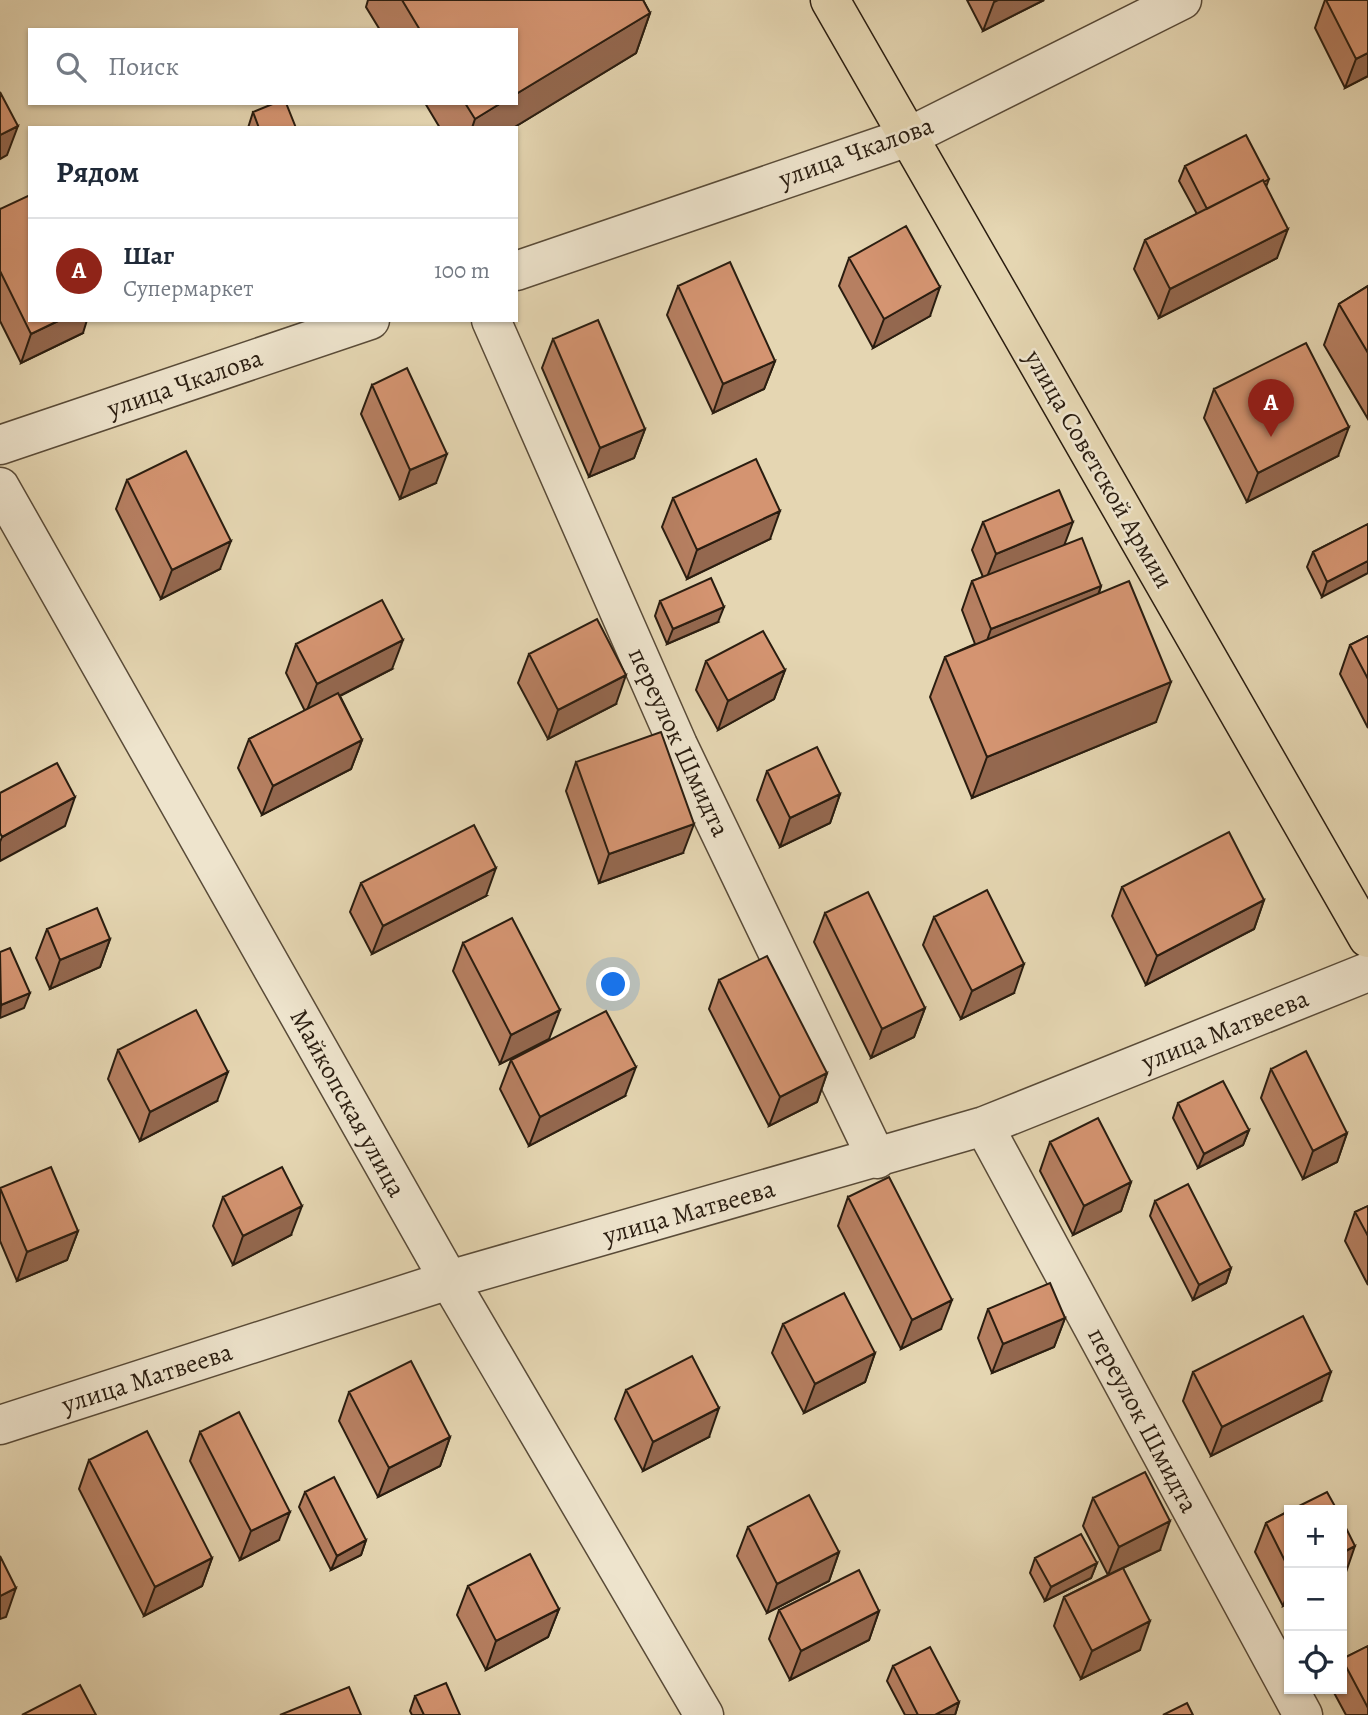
<!DOCTYPE html>
<html lang="ru">
<meta charset="utf-8">
<style>
:root{--surface:#fff;--page:#f6f6f7;--text:#1f2937;--muted:#747a83;--line:#e0e1e3;--accent:#8f2418}
body{margin:0;font-family:Alegreya,serif;background:var(--page);color:var(--text)}
.controls{position:absolute;right:21px;bottom:21px;display:grid;overflow:hidden;border-radius:0px;box-shadow:0 2px 5px #0004}
.controls button{width:63px;height:63px;display:grid;place-items:center;padding:0;border:0;border-bottom:2px solid var(--line);background:var(--surface);color:var(--text);font:35px sans-serif}
.you{position:absolute;left:614px;top:985px;width:24px;height:24px;margin:-18px;border:5px solid #fff;border-radius:50%;background:#1a73e8;box-shadow:0 0 0 10px #1a73e833}
.badge{display:grid;place-items:center;width:46px;height:46px;border-radius:50%;background:var(--accent);color:#fff;font-size:23px;font-weight:700}
.pin{position:absolute;translate:-50% -58px;filter:drop-shadow(0 2px 4px #0008)}
.pin::after{content:'';position:absolute;top:37px;width:24px;height:21px;background:inherit;clip-path:polygon(0 0,100% 0,50% 100%)}
.list{margin:0;padding:0;list-style:none}
h2{display:flex;justify-content:space-between;align-items:center;height:91px;margin:0;padding:0 28px;font-size:30px}
h2 small{font-size:23px;font-weight:400;color:var(--muted)}
.list li{display:grid;grid-template-columns:46px 1fr auto;gap:21px;align-items:center;box-sizing:border-box;height:105px;padding:0 28px;border-top:2px solid var(--line)}
.list b{display:block;font-size:26px;white-space:nowrap}
.list p{margin:0;font-size:23px;white-space:nowrap;color:var(--muted)}
.list em{font-size:23px;font-style:normal;color:var(--muted)}
.icon{flex:none;width:38px;height:38px;fill:none;stroke:currentColor;stroke-width:2;stroke-linecap:round;stroke-linejoin:round}
.map{position:relative;flex:none;width:1368px;height:1715px;overflow:hidden}
.search{position:absolute;background:var(--surface);box-shadow:0 2px 5px #0004;left:28px;top:28px;width:490px;height:77px;display:flex;align-items:center;gap:18px;box-sizing:border-box;padding:0 24px;border-radius:0px;color:var(--muted);font-size:26px}
.panel{position:absolute;background:var(--surface);box-shadow:0 2px 5px #0004;left:28px;top:126px;width:490px;height:196px;border-radius:0px}
.map>svg:first-child{display:block}
.lines{fill:none;stroke-linecap:round;stroke-linejoin:round}
.street-casing{stroke:#594b38;stroke-width:41}
.primary-casing{stroke:#2a1d10;stroke-width:41}
.street{stroke:#eee4cd;stroke-width:38}
.primary{stroke:#e5d6b2;stroke-width:38}
.wall{fill:#b67f61;stroke:#2a1d10;stroke-width:2}
.shaded-wall{fill:#94684f;stroke:#2a1d10;stroke-width:2}
.building{fill:#d49471;stroke:#2a1d10;stroke-width:2}
.labels{text-anchor:middle;dominant-baseline:central;stroke-width:5;stroke-linejoin:round;paint-order:stroke}
.street-label{font-size:26px;fill:#2a1d10;stroke:#eee4cd}
</style>
<div class="map">
<svg width="1368" height="1715" viewBox="0 0 1368 1715">
<rect width="100%" height="100%" fill="#e5d6b2"/>
<filter id="stains"><feTurbulence type="fractalNoise" baseFrequency=".00286" numOctaves="4"/><feColorMatrix values="0 0 0 0 .2 0 0 0 0 .09 0 0 0 0 .02 0 0 0 .5 -.17"/></filter>
<radialGradient id="worn" r=".72"><stop offset=".6" stop-color="#630" stop-opacity="0"/><stop offset="1" stop-color="#630" stop-opacity=".3"/></radialGradient>
<g class="lines">
<!-- street casing -->
<g class="street-casing">
<path id="street" d="M516,271L908,137L1182,0
M491,320L678,745L877,1159
M0,445L370,320
M0,487L449,1280L704,1715
M984,1126L1303,1715
M0,1425L449,1280L984,1126L1368,972"/>
</g>
<!-- primary casing -->
<g class="primary-casing">
<path id="primary" d="M830,0L1368,938"/>
</g>
<!-- street -->
<use href="#street" class="street"/>
<!-- primary -->
<use href="#primary" class="primary"/>
</g>
<!-- wall -->
<path class="wall" d="M368,0H643L650,13L636,53L513,128H440L425,103H516V30H380L366,7Z
M967,0H1044L983,31Z
M1325,0H1368V76L1345,88L1315,28Z
M253,112L296,128H248Z
M1185,166L1269,179L1266,187L1277,258L1159,318L1134,269L1145,240L1197,214L1179,181Z
M0,209L83,333L21,363L0,321Z
M849,258L930,316L873,348L839,286Z
M678,286L775,361L764,389L713,413L667,315Z
M1368,286V419L1324,345L1339,304Z
M553,339L645,429L634,458L589,477L542,368Z
M372,385L436,483L400,499L361,414Z
M1214,389L1338,456L1247,502L1204,418Z
M127,480L220,569L161,599L116,509Z
M673,498L770,539L687,579L662,527Z
M983,522L1065,544L1101,586L1099,593L1156,722L972,798L930,697L945,657L975,644L962,610L972,581L983,577L972,550Z
M1368,524L1322,597L1307,567L1313,552Z
M660,601L718,622L667,644L655,616Z
M1368,636V728L1340,674L1350,645Z
M296,644L392,669L340,696L362,740L351,769L262,815L238,768L249,739L305,711L286,673Z
M529,654L616,704L548,739L518,683Z
M706,661L785,670L774,699L718,730L696,690Z
M576,762L683,853L599,883L566,791Z
M767,771L840,794L830,823L780,847L757,800Z
M361,883L486,896L372,954L350,912Z
M1122,887L1264,900L1254,929L1146,985L1112,916Z
M825,913L925,1008L914,1037L871,1058L814,942Z
M934,917L1014,993L961,1019L923,945Z
M47,929L110,939L100,967L50,989L36,958Z
M463,943L549,1039L500,1064L453,971Z
M719,980L827,1073L817,1102L769,1126L709,1009Z
M118,1050L217,1101L140,1141L108,1079Z
M511,1060L625,1096L529,1146L500,1089Z
M1271,1069L1347,1133L1337,1162L1303,1179L1261,1098Z
M1178,1103L1249,1130L1243,1145L1198,1168L1173,1118Z
M1050,1142L1131,1182L1121,1211L1073,1235L1040,1171Z
M0,1188L78,1231L67,1260L17,1281L0,1241Z
M223,1197L291,1235L233,1265L213,1226Z
M848,1197L941,1329L901,1349L838,1226Z
M1155,1201L1231,1268L1226,1283L1193,1300L1150,1216Z
M1368,1206V1285L1345,1241L1355,1212Z
M988,1309L1065,1318L1054,1347L992,1373L978,1338Z
M783,1324L875,1353L865,1382L804,1413L772,1353Z
M1193,1372L1321,1401L1211,1456L1183,1401Z
M626,1390L709,1437L643,1471L615,1419Z
M349,1392L450,1437L440,1466L378,1497L339,1421Z
M200,1432L279,1540L240,1560L190,1461Z
M89,1460L212,1558L202,1586L144,1616L79,1489Z
M305,1492L366,1540L361,1555L331,1570L299,1507Z
M1093,1498L1160,1550L1123,1568L1140,1650L1081,1679L1054,1626L1064,1597L1108,1575L1083,1526Z
M1289,1511V1603L1283,1606L1255,1552L1266,1523Z
M748,1527L839,1552L829,1581L767,1613L737,1556Z
M1035,1558L1097,1563L1091,1578L1045,1601L1030,1573Z
M468,1586L559,1609L548,1637L486,1670L457,1615Z
M779,1610L879,1611L869,1640L790,1680L769,1639Z
M1368,1646V1715H1346L1332,1689H1342V1659Z
M893,1666L959,1702L955,1715H905L887,1681Z
M415,1696L460,1715H412L410,1711Z"/>
<!-- shaded-wall -->
<path class="shaded-wall" d="M998,0H1044L983,31L994,2Z
M650,13L636,53L513,128H472L475,119L501,103H516V94Z
M1368,53V76L1345,88L1356,59Z
M18,126L7,155L0,159V135Z
M1288,229L1277,258L1159,318L1170,289Z
M940,287L930,316L873,348L884,319Z
M60,320H87L83,333L21,363L31,334Z
M775,361L764,389L713,413L723,384Z
M1349,427L1338,456L1247,502L1258,473Z
M645,429L634,458L589,477L600,448Z
M447,454L436,483L400,499L410,470Z
M780,511L770,539L687,579L697,550Z
M1073,522L1062,551L985,582L996,554Z
M231,541L220,569L161,599L172,570Z
M1368,561V573L1322,597L1327,582Z
M1101,586L1091,615L981,658L991,629Z
M724,607L718,622L667,644L673,629Z
M403,640L392,669L306,713L317,684Z
M785,670L774,699L718,730L728,701Z
M626,675L616,704L548,739L558,710Z
M1171,682L1156,722L972,798L987,757Z
M362,740L351,769L262,815L273,786Z
M840,794L830,823L780,847L790,818Z
M75,797L65,826L0,861V842L2,837Z
M694,824L683,853L599,883L609,854Z
M496,868L486,896L372,954L383,926Z
M1264,900L1254,929L1146,985L1157,956Z
M110,939L100,967L50,989L60,960Z
M1024,964L1014,993L961,1019L972,991Z
M30,993L24,1008L0,1018L1,1005Z
M925,1008L914,1037L871,1058L882,1029Z
M560,1010L549,1039L500,1064L511,1035Z
M636,1067L625,1096L529,1146L540,1117Z
M228,1072L217,1101L140,1141L150,1112Z
M827,1073L817,1102L769,1126L780,1097Z
M1249,1130L1243,1145L1198,1168L1204,1154Z
M1347,1133L1337,1162L1303,1179L1313,1151Z
M1131,1182L1121,1211L1073,1235L1084,1206Z
M302,1206L291,1235L233,1265L243,1236Z
M78,1231L67,1260L17,1281L27,1252Z
M1231,1268L1226,1283L1193,1300L1199,1285Z
M952,1300L941,1329L901,1349L912,1320Z
M1065,1318L1054,1347L992,1373L1003,1344Z
M875,1353L865,1382L804,1413L815,1384Z
M1331,1372L1321,1401L1211,1456L1222,1427Z
M719,1408L709,1437L643,1471L653,1442Z
M450,1437L440,1466L378,1497L389,1468Z
M290,1512L279,1540L240,1560L251,1531Z
M1170,1521L1160,1550L1108,1575L1119,1547Z
M366,1540L361,1555L331,1570L337,1556Z
M1355,1546L1345,1575L1342,1576V1553Z
M839,1552L829,1581L767,1613L777,1584Z
M212,1558L202,1586L144,1616L155,1587Z
M1097,1563L1091,1578L1045,1601L1051,1587Z
M16,1588L6,1617L0,1619V1596Z
M1289,1589V1603L1283,1606Z
M559,1609L548,1637L486,1670L496,1641Z
M879,1611L869,1640L790,1680L801,1651Z
M1150,1621L1140,1650L1081,1679L1092,1651Z
M959,1702L955,1715H935Z"/>
<!-- building -->
<path class="building" d="M402,0H643L650,13L516,94V30H420Z
M1326,0H1368V53L1356,59Z
M0,92L18,126L0,135Z
M275,103H286L296,128H259L253,112Z
M465,103H501L475,119Z
M1246,135L1269,179L1264,182L1263,180L1207,209L1185,166Z
M1263,180L1288,229L1170,289L1145,240Z
M30,195V320H60L31,334L0,271V209Z
M906,226L940,287L884,319L849,258Z
M730,262L775,361L723,384L678,286Z
M1368,286V353L1339,304Z
M598,320L645,429L600,448L553,339Z
M1306,343L1349,427L1258,473L1214,389Z
M407,368L447,454L410,470L372,385Z
M186,451L231,541L172,570L127,480Z
M756,459L780,511L697,550L673,498Z
M1059,490L1073,522L996,554L983,522Z
M1368,524V561L1327,582L1313,552Z
M1082,538L1101,586L991,629L972,581Z
M711,578L724,607L673,629L660,601Z
M1129,581L1171,682L987,757L945,657Z
M382,600L403,640L317,684L296,644Z
M597,619L626,675L558,710L529,654Z
M763,631L785,670L728,701L706,661Z
M1368,636V679L1350,645Z
M338,693L362,740L273,786L249,739Z
M661,732L694,824L609,854L576,762Z
M817,747L840,794L790,818L767,771Z
M57,763L75,797L2,837L0,833V793Z
M474,825L496,868L383,926L361,883Z
M1229,832L1264,900L1157,956L1122,887Z
M987,890L1024,964L972,991L934,917Z
M868,892L925,1008L882,1029L825,913Z
M97,908L110,939L60,960L47,929Z
M512,918L560,1010L511,1035L463,943Z
M10,948L30,993L1,1005L0,952Z
M767,956L827,1073L780,1097L719,980Z
M196,1010L228,1072L150,1112L118,1050Z
M606,1011L636,1067L540,1117L511,1060Z
M1306,1051L1347,1133L1313,1151L1271,1069Z
M1223,1081L1249,1130L1204,1154L1178,1103Z
M1098,1118L1131,1182L1084,1206L1050,1142Z
M51,1167L78,1231L27,1252L0,1188Z
M282,1167L302,1206L243,1236L223,1197Z
M889,1177L952,1300L912,1320L848,1197Z
M1188,1184L1231,1268L1199,1285L1155,1201Z
M1368,1206V1236L1355,1212Z
M1050,1283L1065,1318L1003,1344L988,1309Z
M844,1293L875,1353L815,1384L783,1324Z
M1303,1316L1331,1372L1222,1427L1193,1372Z
M692,1356L719,1408L653,1442L626,1390Z
M411,1361L450,1437L389,1468L349,1392Z
M239,1412L290,1512L251,1531L200,1432Z
M147,1431L212,1558L155,1587L89,1460Z
M1145,1472L1170,1521L1119,1547L1093,1498Z
M334,1477L366,1540L337,1556L305,1492Z
M1327,1492L1337,1510H1291Z
M809,1495L839,1552L777,1584L748,1527Z
M1289,1511V1569L1266,1523Z
M1342,1520L1355,1546L1342,1553Z
M1081,1534L1097,1563L1051,1587L1035,1558Z
M530,1554L559,1609L496,1641L468,1586Z
M0,1556L16,1588L0,1596Z
M1123,1568L1150,1621L1092,1651L1064,1597Z
M859,1570L879,1611L801,1651L779,1610Z
M1368,1646V1708L1342,1659Z
M930,1647L959,1702L935,1715H918L893,1666Z
M446,1683L460,1715H424L415,1696Z
M80,1685L96,1715H22Z
M349,1687L361,1715H280Z
M1187,1703L1193,1715H1163Z"/>
<g class="labels">
<!-- street labels -->
<g class="street-label">
<text transform="translate(856 152) rotate(-20)">улица Чкалова</text>
<text transform="translate(185 383) rotate(-19)">улица Чкалова</text>
<text transform="translate(1099 469) rotate(60)">улица Советской Армии</text>
<text transform="translate(679 742) rotate(65)">переулок Шмидта</text>
<text transform="translate(1225 1030) rotate(-22)">улица Матвеева</text>
<text transform="translate(348 1103) rotate(61)">Майкопская улица</text>
<text transform="translate(689 1212) rotate(-16)">улица Матвеева</text>
<text transform="translate(147 1378) rotate(-18)">улица Матвеева</text>
<text transform="translate(1143 1420) rotate(62)">переулок Шмидта</text>
</g>
</g>
<rect width="100%" height="100%" filter="url(#stains)"/>
<rect width="100%" height="100%" fill="url(#worn)"/>
</svg>
<div class="controls">
<button>+</button>
<button>−</button>
<button><svg class="icon" aria-label="locate" viewBox="0 0 24 24"><circle cx="12" cy="12" r="6"/><path d="M12 2v4M12 18v4M2 12h4M18 12h4"/></svg></button>
</div>
<div class="you"></div>
<div class="pin badge" style="left:1271px;top:437px">A</div>
<div class="search"><svg class="icon" aria-label="search" viewBox="0 0 24 24"><circle cx="10" cy="10" r="6"/><path d="M15 15l6 6"/></svg>Поиск</div>
<section class="panel">
<h2>Рядом<small></small></h2>
<ul class="list">
<li><span class="badge">A</span><div><b>Шаг</b><p>Супермаркет</p></div><em>100 m</em></li>
</ul>
</section>
</div>
